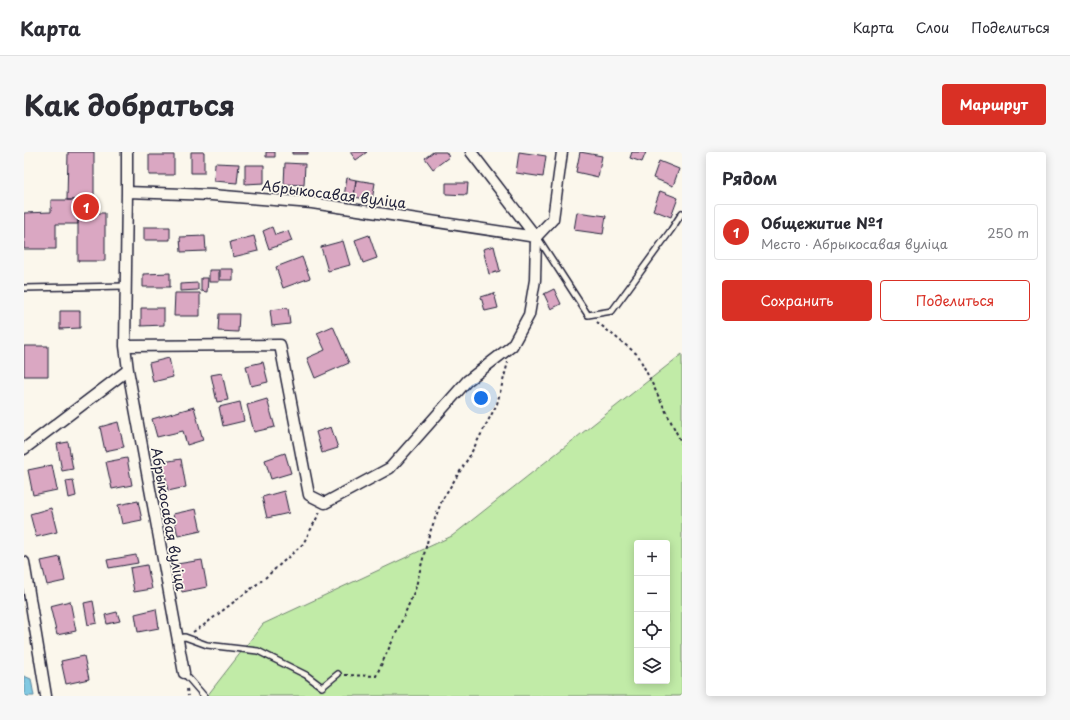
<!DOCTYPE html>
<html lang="ru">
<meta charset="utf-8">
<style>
:root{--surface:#fff;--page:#f7f7f7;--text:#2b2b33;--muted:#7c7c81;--line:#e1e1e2;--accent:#d93025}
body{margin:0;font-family:"Playpen Sans",sans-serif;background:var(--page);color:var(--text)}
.controls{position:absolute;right:12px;bottom:12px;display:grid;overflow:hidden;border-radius:4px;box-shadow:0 2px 10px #0003}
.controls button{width:36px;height:36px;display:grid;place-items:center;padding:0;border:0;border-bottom:1px solid var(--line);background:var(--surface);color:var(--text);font:20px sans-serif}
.you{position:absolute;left:457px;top:246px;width:14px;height:14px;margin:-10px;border:3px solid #fff;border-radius:50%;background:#1a73e8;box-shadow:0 0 0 6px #1a73e833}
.badge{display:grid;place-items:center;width:26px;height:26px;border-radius:50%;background:var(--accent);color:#fff;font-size:13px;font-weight:700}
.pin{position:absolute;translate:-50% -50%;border:2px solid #fff;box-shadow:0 1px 4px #0006}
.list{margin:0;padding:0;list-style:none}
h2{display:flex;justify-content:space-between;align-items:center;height:52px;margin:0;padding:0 16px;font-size:17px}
h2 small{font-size:13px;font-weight:400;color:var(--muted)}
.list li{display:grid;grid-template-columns:26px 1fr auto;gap:12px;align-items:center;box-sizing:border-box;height:56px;margin:0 8px 8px;padding:0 8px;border:1px solid var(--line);border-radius:4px}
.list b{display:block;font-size:15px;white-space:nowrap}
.list p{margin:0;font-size:13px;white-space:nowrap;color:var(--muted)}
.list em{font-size:13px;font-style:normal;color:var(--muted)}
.actions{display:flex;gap:8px;padding:12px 16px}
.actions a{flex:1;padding:9px 0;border:1px solid var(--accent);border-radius:4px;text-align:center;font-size:14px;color:var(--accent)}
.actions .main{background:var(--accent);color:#fff}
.icon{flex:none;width:22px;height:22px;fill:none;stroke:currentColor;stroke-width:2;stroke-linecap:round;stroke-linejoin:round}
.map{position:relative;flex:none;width:658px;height:544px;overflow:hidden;border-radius:4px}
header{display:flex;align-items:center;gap:24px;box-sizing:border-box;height:56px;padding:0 20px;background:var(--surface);border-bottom:1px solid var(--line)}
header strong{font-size:19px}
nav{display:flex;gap:22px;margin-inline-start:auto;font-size:14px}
.intro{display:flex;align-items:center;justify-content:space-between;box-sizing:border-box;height:96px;padding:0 24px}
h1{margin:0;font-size:28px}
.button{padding:10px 18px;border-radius:4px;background:var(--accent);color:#fff;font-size:14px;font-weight:700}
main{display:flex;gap:24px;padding:0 24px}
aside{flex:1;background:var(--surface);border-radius:4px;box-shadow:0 2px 10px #0003}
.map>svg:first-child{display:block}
.green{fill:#c1eba7;stroke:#728671;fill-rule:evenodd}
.water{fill:#81c9e2;stroke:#5b869f}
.building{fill:#daa7c2;stroke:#22223b}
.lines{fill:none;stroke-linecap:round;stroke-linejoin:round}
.lane-casing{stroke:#22223b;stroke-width:8}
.street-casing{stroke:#22223b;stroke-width:13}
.path{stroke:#22223b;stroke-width:2;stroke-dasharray:3 3;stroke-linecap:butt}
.lane{stroke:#fbf7ec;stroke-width:5}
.street{stroke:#fbf7ec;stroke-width:10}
.labels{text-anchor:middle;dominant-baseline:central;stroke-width:3.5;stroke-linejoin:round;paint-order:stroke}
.street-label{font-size:14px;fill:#22223b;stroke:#fbf7ec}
</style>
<header>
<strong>Карта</strong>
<nav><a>Карта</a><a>Слои</a><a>Поделиться</a></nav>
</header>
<div class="intro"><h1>Как добраться</h1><a class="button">Маршрут</a></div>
<main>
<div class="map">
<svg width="658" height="544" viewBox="0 0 658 544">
<rect width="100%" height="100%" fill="#fbf7ec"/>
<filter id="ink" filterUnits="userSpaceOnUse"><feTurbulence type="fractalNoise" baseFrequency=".025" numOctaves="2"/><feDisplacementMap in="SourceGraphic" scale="8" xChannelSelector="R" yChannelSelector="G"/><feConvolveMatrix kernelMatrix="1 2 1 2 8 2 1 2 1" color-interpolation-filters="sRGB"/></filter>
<g filter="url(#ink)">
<!-- green -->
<path class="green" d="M658,202V544H183L239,472L428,384ZM613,391H643V529H613Z"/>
<!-- water -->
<path class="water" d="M0,524L7,527L10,544H0Z"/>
<!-- building -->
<path class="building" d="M44,0H70V61H81V109H54V48H43Z
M167,0H180V21H167Z
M242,0H251V5H242Z
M268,0H284V2H268Z
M326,0H343L332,8Z
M409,0H422L425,5L409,17L401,6Z
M495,0L522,4L519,25L492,21Z
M556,0L578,4L574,25L552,20Z
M608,0H622L618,10L606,6Z
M125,3H150V23H125Z
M635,9L655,17L649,34L629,26Z
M191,11L215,12L213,31L190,29Z
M261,11L281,12L280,33L260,32Z
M221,13H240V31L221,32Z
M323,26L332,28L330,45L320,44Z
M332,28L351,31L348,48L330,45Z
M422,31H444L443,43L422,42Z
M636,39L654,46L647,65L629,58Z
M27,48H54V72H32V97H0V61L27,60Z
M553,60L582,64L579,82L550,78Z
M120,75H146V88H120Z
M248,75L251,83L264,79L268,89L245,97L239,79Z
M345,83L353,106L339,111L331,88Z
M181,84L182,99L157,100L156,85Z
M230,84L234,99L209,105L206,90Z
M319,89L326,113L304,119L297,95Z
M470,94L476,119L465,122L459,97Z
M278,105L286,126L259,136L252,115Z
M196,117H209V128H196Z
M185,118H195V130H185Z
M146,121V135H119V122Z
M177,126H184L183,140L177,139Z
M174,131V138L156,139V132Z
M530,137L537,152L527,157L520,142Z
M151,141H176V164H150Z
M470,141L474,156L461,159L457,145Z
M117,156H140V173L117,174Z
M264,156L266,172L248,174L246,158Z
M36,159H56V176L36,177Z
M195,162H215L214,180L194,179Z
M309,174L325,211L291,226L283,206L301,198L293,181Z
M0,194H24V224H0Z
M145,206L149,225L129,230L125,211Z
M239,210L244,230L227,234L222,214Z
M198,221L204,248L193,250L187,223Z
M243,247L251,275L230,280L223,253Z
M216,250L220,269L199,274L195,255Z
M170,255L179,288L163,293L159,279L133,285L128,267Z
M94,270L100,295L81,299L76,275Z
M307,275L314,296L298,301L292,280Z
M44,290L49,317L38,319L33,292Z
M261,301L267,321L247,327L241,308Z
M103,306L108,333L88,337L82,310Z
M157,307L162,335L144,339L139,310Z
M28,313L33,338L9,343L4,318Z
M49,328L52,344L45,346L42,329Z
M260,339L265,361L243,366L238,345Z
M114,349L118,368L98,372L94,353Z
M27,356L33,380L12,385L6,362Z
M172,357L177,379L154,384L149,362Z
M112,403L114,411L85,416L83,408Z
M36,405L41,429L23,433L17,409Z
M178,408L183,435L158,440L153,412Z
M123,413L128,437L110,440L106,416Z
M46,449L52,479L33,483L26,454Z
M69,449L73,471L64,473L60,451Z
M132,457L135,476L114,480L111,462Z
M93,460L96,469L83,472L81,463Z
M60,504L65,527L42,532L37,509Z"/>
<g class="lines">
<!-- lane casing -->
<g class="lane-casing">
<path id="lane" d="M514,86L564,163L588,159L647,78L658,61
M0,136L102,134
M153,486L161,485L183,493L234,499L282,523L298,535L314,522
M160,521L180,544"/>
</g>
<!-- street casing -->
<g class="street-casing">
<path id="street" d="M103,0V40L101,194L104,218L160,521
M447,0L512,85
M103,40L188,43L288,51L512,85
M512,85L529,67L538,0
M101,194L256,193L285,343L301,351L366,316L443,229L488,194L505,163L511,128L512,85
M0,297L104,218
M0,410L22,544"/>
</g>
<!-- path -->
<path class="path" d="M573,170L614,203L658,292
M169,480L180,473L241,426L279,392L296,360
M321,523L352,524L375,475L391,438L405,383L418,348L445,305L473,252L484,210
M163,537L164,544"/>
<!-- lane -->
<use href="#lane" class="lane"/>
<!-- street -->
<use href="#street" class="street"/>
</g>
</g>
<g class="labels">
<!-- street labels -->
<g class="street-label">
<text transform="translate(310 42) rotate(7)">Абрыкосавая вуліца</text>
<text transform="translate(145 367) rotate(80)">Абрыкосавая вуліца</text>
</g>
</g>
</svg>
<div class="controls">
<button>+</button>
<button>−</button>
<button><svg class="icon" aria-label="locate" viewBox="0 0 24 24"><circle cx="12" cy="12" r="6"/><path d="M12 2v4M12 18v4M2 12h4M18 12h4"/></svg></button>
<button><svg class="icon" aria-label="layers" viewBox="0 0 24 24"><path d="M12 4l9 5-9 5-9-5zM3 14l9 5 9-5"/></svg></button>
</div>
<div class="you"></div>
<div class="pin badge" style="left:62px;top:55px">1</div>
</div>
<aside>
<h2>Рядом<small></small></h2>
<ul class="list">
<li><span class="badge">1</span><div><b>Общежитие №1</b><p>Место · Абрыкосавая вуліца</p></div><em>250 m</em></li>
</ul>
<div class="actions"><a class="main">Сохранить</a><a>Поделиться</a></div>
</aside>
</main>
